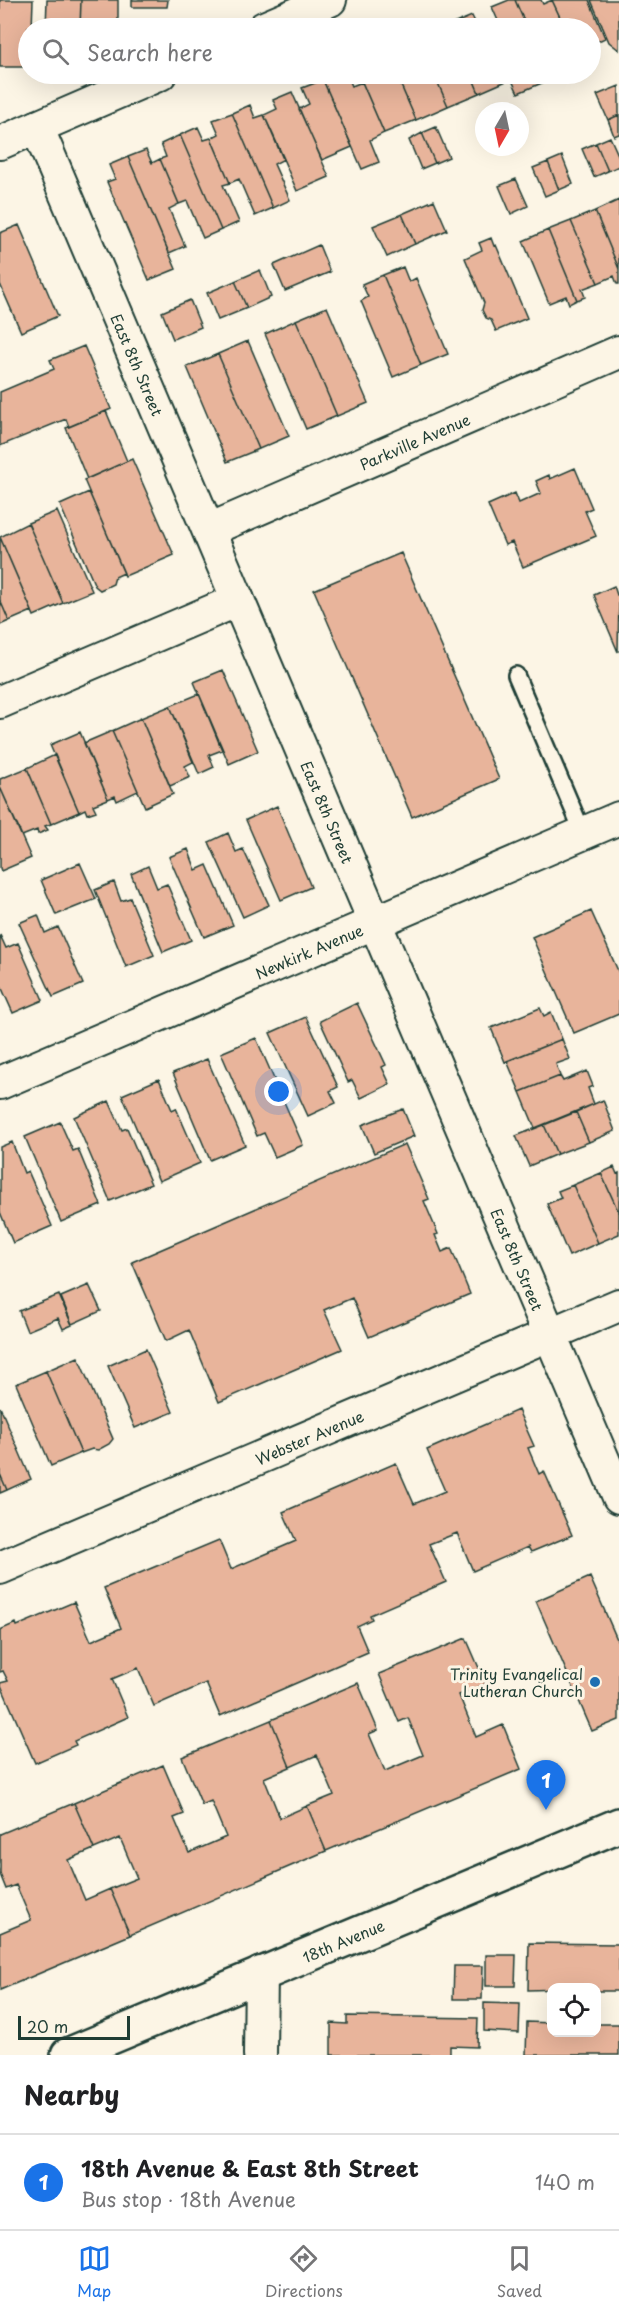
<!DOCTYPE html>
<meta charset="utf-8">
<style>
:root{--surface:#fff;--page:#f6f6f6;--text:#202124;--muted:#757577;--line:#e0e0e0;--accent:#1a73e8}
body{margin:0;font-family:"Playpen Sans",sans-serif;background:var(--page);color:var(--text)}
.controls{position:absolute;right:18px;bottom:18px;display:grid;overflow:hidden;border-radius:12px;box-shadow:0 6px 24px #0002}
.controls button{width:54px;height:54px;display:grid;place-items:center;padding:0;border:0;border-bottom:2px solid var(--line);background:var(--surface);color:var(--text);font:30px sans-serif}
.compass{position:absolute;left:475px;top:102px;width:54px;height:54px;border-radius:50%;background:var(--surface);box-shadow:0 6px 24px #0002;rotate:189deg}
.scale{position:absolute;left:18px;bottom:15px;width:112px;box-sizing:border-box;padding-left:6px;border:3px solid #1f3d34;border-top:0;font-size:16px;line-height:21px;white-space:nowrap;color:#1f3d34;-webkit-text-stroke:4px #fcf5e5;paint-order:stroke}
.you{position:absolute;left:279px;top:1092px;width:21px;height:21px;margin:-15px;border:4px solid #fff;border-radius:50%;background:#1a73e8;box-shadow:0 0 0 9px #1a73e833}
.badge{display:grid;place-items:center;width:39px;height:39px;border-radius:50%;background:var(--accent);color:#fff;font-size:20px;font-weight:700}
.pin{position:absolute;translate:-50% -50px;filter:drop-shadow(0 2px 3px #0008)}
.pin::after{content:'';position:absolute;top:32px;width:21px;height:18px;background:inherit;clip-path:polygon(0 0,100% 0,50% 100%)}
.list{margin:0;padding:0;list-style:none}
h2{display:flex;justify-content:space-between;align-items:center;height:78px;margin:0;padding:0 24px;font-size:26px}
h2 small{font-size:20px;font-weight:400;color:var(--muted)}
.list li{display:grid;grid-template-columns:39px 1fr auto;gap:18px;align-items:center;box-sizing:border-box;height:96px;padding:0 24px;border-top:2px solid var(--line)}
.list b{display:block;font-size:22px;white-space:nowrap}
.list p{margin:0;font-size:20px;white-space:nowrap;color:var(--muted)}
.list em{font-size:20px;font-style:normal;color:var(--muted)}
.icon{flex:none;width:33px;height:33px;fill:none;stroke:currentColor;stroke-width:2;stroke-linecap:round;stroke-linejoin:round}
.map{position:relative;flex:none;width:619px;height:2055px;overflow:hidden}
.search{position:absolute;background:var(--surface);box-shadow:0 6px 24px #0002;left:18px;right:18px;top:18px;height:66px;display:flex;align-items:center;gap:15px;box-sizing:border-box;padding:0 21px;border-radius:33px;color:var(--muted);font-size:22px}
.sheet{height:174px;background:var(--surface)}
nav{display:flex;justify-content:space-around;align-items:center;box-sizing:border-box;height:84px;border-top:2px solid var(--line);background:var(--surface);font-size:16px;color:var(--muted)}
nav a{display:grid;justify-items:center;gap:3px}
nav .on{color:var(--accent)}
.map>svg:first-child{display:block}
.building{fill:#e8b49b;stroke:#1f3d34;stroke-width:1.5}
.lines{fill:none;stroke-linecap:round;stroke-linejoin:round}
.service-casing{stroke:#1f3d34;stroke-width:20}
.minor-casing{stroke:#1f3d34;stroke-width:36}
.tertiary-casing{stroke:#1f3d34;stroke-width:38}
.service{stroke:#fcf5e5;stroke-width:15}
.minor{stroke:#fcf5e5;stroke-width:32}
.tertiary{stroke:#fcf5e5;stroke-width:33}
.poi-dot{fill:#1f6fb2;stroke:#fcf5e5;stroke-width:2}
.labels{text-anchor:middle;dominant-baseline:central;stroke-width:6;stroke-linejoin:round;paint-order:stroke}
.street-label{font-size:15px;fill:#1f3d34;stroke:#fcf5e5}
.poi-label{font-size:15px;fill:#1f3d34;stroke:#fcf5e5;text-anchor:end}
</style>
<div class="map">
<svg width="619" height="2055" viewBox="0 0 619 2055">
<rect width="100%" height="100%" fill="#fcf5e5"/>
<filter id="ink" filterUnits="userSpaceOnUse"><feTurbulence type="fractalNoise" baseFrequency=".0167" numOctaves="2"/><feDisplacementMap in="SourceGraphic" scale="12" xChannelSelector="R" yChannelSelector="G"/><feConvolveMatrix kernelMatrix="1 2 1 2 8 2 1 2 1" color-interpolation-filters="sRGB"/></filter>
<g filter="url(#ink)">
<!-- building -->
<path class="building" d="M0,0H33L32,28H28V67H0Z
M47,0H81L80,28H46Z
M81,0H118V28H80Z
M132,0H168L167,7H132Z
M509,0H515L527,28H490L489,27L499,23L492,7Z
M515,0H541L543,4L552,0L565,28H527Z
M552,0H589L605,38L590,45V28H565Z
M591,0H619V50L609,42Z
M472,16L478,28H452L450,25Z
M337,74H347L352,86L362,82L384,133L370,140L379,162L362,169L323,80Z
M371,74H396L416,120L384,133L362,82L372,77Z
M396,74H434L448,106L416,120Z
M434,74H471L479,93L448,106Z
M471,74H509L511,79L479,93Z
M509,74H547L549,80L518,93Z
M323,80L352,147L322,160L299,109L309,104L302,88Z
M619,86V115L608,120L597,95Z
M292,92L329,177L297,191L264,115L277,109L273,100Z
M250,105L255,118L264,115L284,159L274,164L290,200L273,208L232,113Z
M232,113L273,208L255,216L239,179L230,183L211,138L219,134L213,120Z
M619,115V134L614,136L608,120Z
M198,127L204,140L211,138L230,183L223,185L239,222L221,230L180,135Z
M436,127L449,157L435,163L422,133Z
M422,133L435,163L421,169L409,140Z
M180,135L221,230L203,238L187,201L179,204L160,159L166,157L161,144Z
M610,137L619,157V166L608,171L596,143Z
M596,143L608,171L594,177L582,149Z
M146,150L152,163L160,159L179,204L169,209L185,246L169,253L128,157Z
M562,156L573,184L559,190L548,162Z
M128,157L176,269L149,280L107,182L115,179L109,165Z
M548,162L559,190L545,196L533,168Z
M516,179L528,206L511,214L499,186Z
M434,200L447,230L415,244L402,214Z
M619,200V269L595,211Z
M595,211L619,269V284H617L614,276L598,283L571,221Z
M402,214L415,244L387,257L373,226Z
M571,221L598,283L582,289L585,297L577,300L548,230Z
M19,225L58,316L21,332L0,284V233Z
M548,230L577,300L569,304L566,296L549,303L523,241Z
M491,238L494,246L496,245L527,318L496,331L491,320L486,318L482,310L484,303L465,258L482,250L479,243Z
M319,245L330,272L285,291L274,265Z
M403,267L409,282L416,278L448,354L421,365L383,275Z
M260,270L271,297L247,308L235,281Z
M383,275L421,365L393,377L361,301L368,297L362,284Z
M235,281L247,308L218,320L207,293Z
M190,300L201,327L173,339L162,312Z
M327,307L368,403L337,416L296,320Z
M296,320L337,416L306,429L265,334Z
M248,341L289,436L259,449L218,354Z
M84,346L111,409L69,427L66,419L0,446V392L54,369L50,360Z
M218,354L259,449L227,462L187,367Z
M106,411L127,461L87,479L66,428Z
M132,459L174,555L125,576L84,480Z
M575,468L592,508L585,511L596,536L523,567L512,542L505,545L488,505L515,493L519,503L541,493L536,481L549,475L550,479Z
M89,492L124,573L115,577L113,584L100,590L95,586L60,505Z
M57,511L92,591L63,603L28,523Z
M28,523L63,603L34,616L0,537Z
M0,537L32,611L9,621L0,600Z
M401,553L499,779L412,817L314,590Z
M614,586L617,595L619,594L618,652L594,595Z
M0,600L9,621L0,625Z
M223,670L258,751L229,764L194,682Z
M199,694L222,750L209,755L214,767L199,774L170,706Z
M170,706L193,762L185,766L190,777L170,786L141,718Z
M141,718L173,794L145,807L112,731Z
M112,731L138,791L117,801L115,796L108,799L84,743Z
M80,732L108,799L93,805L96,811L87,814L85,809L79,812L50,745Z
M55,755L79,812L51,824L27,768Z
M27,768L51,824L45,826L48,830L38,834L37,830L22,836L0,787V779Z
M0,787L31,858L1,871L0,868Z
M277,806L311,887L281,900L246,820Z
M228,833L236,852L243,849L269,905L243,917L209,842Z
M188,849L196,870L207,865L233,925L204,937L169,857Z
M80,863L96,899L56,915L41,880Z
M148,866L157,888L167,884L191,940L163,952L131,874Z
M114,882L121,901L130,898L154,955L126,967L95,890Z
M591,911L619,973V1014L574,1033L532,937Z
M38,915L45,933L58,927L83,984L53,997L19,923Z
M0,935L6,948L18,943L43,1000L13,1013L0,984Z
M357,1003L386,1065L382,1067L390,1084L361,1098L352,1080L348,1082L320,1021Z
M540,1008L544,1016L551,1012L562,1039L505,1062L491,1028Z
M306,1017L338,1087L330,1091L336,1103L308,1116L270,1033Z
M256,1038L303,1145L275,1157L264,1133L257,1136L221,1053Z
M562,1039L570,1059L556,1064L560,1076L520,1092L507,1061Z
M207,1059L245,1145L210,1160L173,1073Z
M587,1071L593,1086L588,1088L594,1104L535,1128L520,1092L560,1076L563,1081Z
M159,1079L172,1110L176,1108L200,1163L159,1181L122,1095Z
M603,1100L615,1131L589,1142L576,1112Z
M109,1101L122,1130L127,1128L151,1184L110,1201L74,1117Z
M403,1109L414,1136L374,1153L362,1125Z
M576,1112L589,1142L557,1154L544,1125Z
M60,1122L73,1151L78,1149L101,1205L61,1222L25,1137Z
M544,1125L557,1154L529,1166L516,1136Z
M12,1142L24,1173L28,1171L52,1226L13,1243L0,1212V1147Z
M405,1144L429,1199L424,1201L438,1234L435,1235L442,1252L451,1248L470,1294L369,1337L352,1298L324,1310L342,1349L219,1402L189,1330L166,1341L132,1262Z
M614,1167L617,1174L619,1173V1213L601,1173Z
M601,1173L619,1213V1234L598,1243L573,1185Z
M573,1185L598,1243L569,1256L547,1204L561,1198L558,1191Z
M89,1285L101,1311L72,1324L61,1297Z
M59,1295L72,1325L63,1329L58,1318L27,1331L19,1311Z
M146,1349L173,1412L135,1428L108,1366Z
M78,1357L113,1439L109,1444L98,1450L92,1449L81,1453L46,1371Z
M46,1371L81,1453L51,1466L16,1384Z
M0,1407L31,1479L7,1490L0,1474Z
M518,1410L534,1446L528,1448L539,1474L544,1471L572,1535L531,1552L528,1547L473,1571L457,1533L429,1544L446,1582L370,1615L372,1619L357,1626L368,1652L220,1716L206,1683L154,1706L138,1668L112,1679L128,1717L74,1741L76,1745L35,1763L0,1683L8,1681L3,1671L0,1672V1630L16,1623L17,1626L74,1602L91,1641L121,1628L104,1588L219,1540L231,1569L296,1541L283,1512L396,1463L414,1504L445,1491L427,1450Z
M0,1474L7,1490L0,1493Z
M590,1577L619,1644V1720L592,1731L536,1601Z
M466,1638L486,1684L459,1695L476,1737L503,1725L521,1769L326,1851L307,1806L334,1795L317,1755L290,1767L271,1720L358,1683L378,1730L369,1734L385,1771L423,1755L408,1718L399,1722L379,1674Z
M271,1720L290,1767L264,1778L280,1818L307,1806L326,1851L130,1935L110,1889L137,1878L120,1838L94,1849L74,1803L163,1765L184,1814L174,1818L189,1853L226,1837L211,1801L202,1805L182,1757Z
M74,1803L94,1849L68,1860L85,1900L110,1889L130,1935L0,1990V1933L31,1920L16,1885L6,1889L0,1874V1834Z
M529,1943L619,1944V1991H596V1988L528,1990Z
M486,1955H516L515,1986H486Z
M454,1966H483L482,1999H453Z
M484,2003L520,2004L519,2033L484,2031Z
M347,2016L478,2018L477,2047L450,2046V2055H331V2023L347,2024Z
M527,2022L552,2023V2032H596V2024H619V2055H526Z"/>
<g class="lines">
<!-- service casing -->
<g class="service-casing">
<path id="service" d="M516,675L583,833"/>
</g>
<!-- minor casing -->
<g class="minor-casing">
<g id="minor">
<path d="M264,28L330,0"/>
<path id="s1" d="M37,127L619,1497"/>
<path d="M0,143L160,74"/>
<path id="s2" d="M209,530L619,352"/>
<path d="M0,702L238,600"/>
<path id="s3" d="M0,1083L619,818"/>
<path id="s4" d="M0,1568L619,1305"/>
<path d="M260,2055L261,1973"/>
</g>
</g>
<!-- tertiary casing -->
<g class="tertiary-casing">
<g id="tertiary">
<path id="s5" d="M68,2055L619,1825"/>
</g>
</g>
<!-- service -->
<use href="#service" class="service"/>
<!-- minor -->
<use href="#minor" class="minor"/>
<!-- tertiary -->
<use href="#tertiary" class="tertiary"/>
</g>
</g>
<!-- markers -->
<circle class="poi-dot" cx="595" cy="1682" r="6"/>
<g class="labels">
<!-- street labels -->
<g class="street-label">
<text stroke="none"><textPath href="#s1" startOffset="258">East 8th Street</textPath></text>
<text stroke="none"><textPath href="#s2" startOffset="224">Parkville Avenue</textPath></text>
<text stroke="none"><textPath href="#s1" startOffset="744">East 8th Street</textPath></text>
<text stroke="none"><textPath href="#s3" startOffset="336">Newkirk Avenue</textPath></text>
<text stroke="none"><textPath href="#s1" startOffset="1230">East 8th Street</textPath></text>
<text stroke="none"><textPath href="#s4" startOffset="336">Webster Avenue</textPath></text>
<text stroke="none"><textPath href="#s5" startOffset="298">18th Avenue</textPath></text>
</g>
<!-- poi labels -->
<g class="poi-label">
<text x="583" y="1673">Trinity Evangelical<tspan x="583" dy="17">Lutheran Church</tspan></text>
</g>
</g>
</svg>
<div class="controls">
<button><svg class="icon" aria-label="locate" viewBox="0 0 24 24"><circle cx="12" cy="12" r="6"/><path d="M12 2v4M12 18v4M2 12h4M18 12h4"/></svg></button>
</div>
<svg class="compass" viewBox="-18 -18 36 36"><path d="M0-13l5 13h-10z" fill="#e53935"/><path d="M0 13l5-13h-10z" fill="#757577"/></svg>
<div class="scale">20 m</div>
<div class="you"></div>
<div class="pin badge" style="left:546px;top:1810px">1</div>
<div class="search"><svg class="icon" aria-label="search" viewBox="0 0 24 24"><circle cx="10" cy="10" r="6"/><path d="M15 15l6 6"/></svg>Search here</div>
</div>
<section class="sheet">
<h2>Nearby<small></small></h2>
<ul class="list">
<li><span class="badge">1</span><div><b>18th Avenue &amp; East 8th Street</b><p>Bus stop · 18th Avenue</p></div><em>140 m</em></li>
</ul>
</section>
<nav>
<a class="on"><svg class="icon" aria-label="map" viewBox="0 0 24 24"><path d="M3 6l6-2 6 2 6-2v14l-6 2-6-2-6 2zM9 4v14M15 6v14"/></svg>Map</a>
<a><svg class="icon" aria-label="directions" viewBox="0 0 24 24"><path d="M12 3l9 9-9 9-9-9zM9 14v-3h6M13 9l2 2-2 2"/></svg>Directions</a>
<a><svg class="icon" aria-label="saved" viewBox="0 0 24 24"><path d="M7 4h10v16l-5-4-5 4z"/></svg>Saved</a>
</nav>
